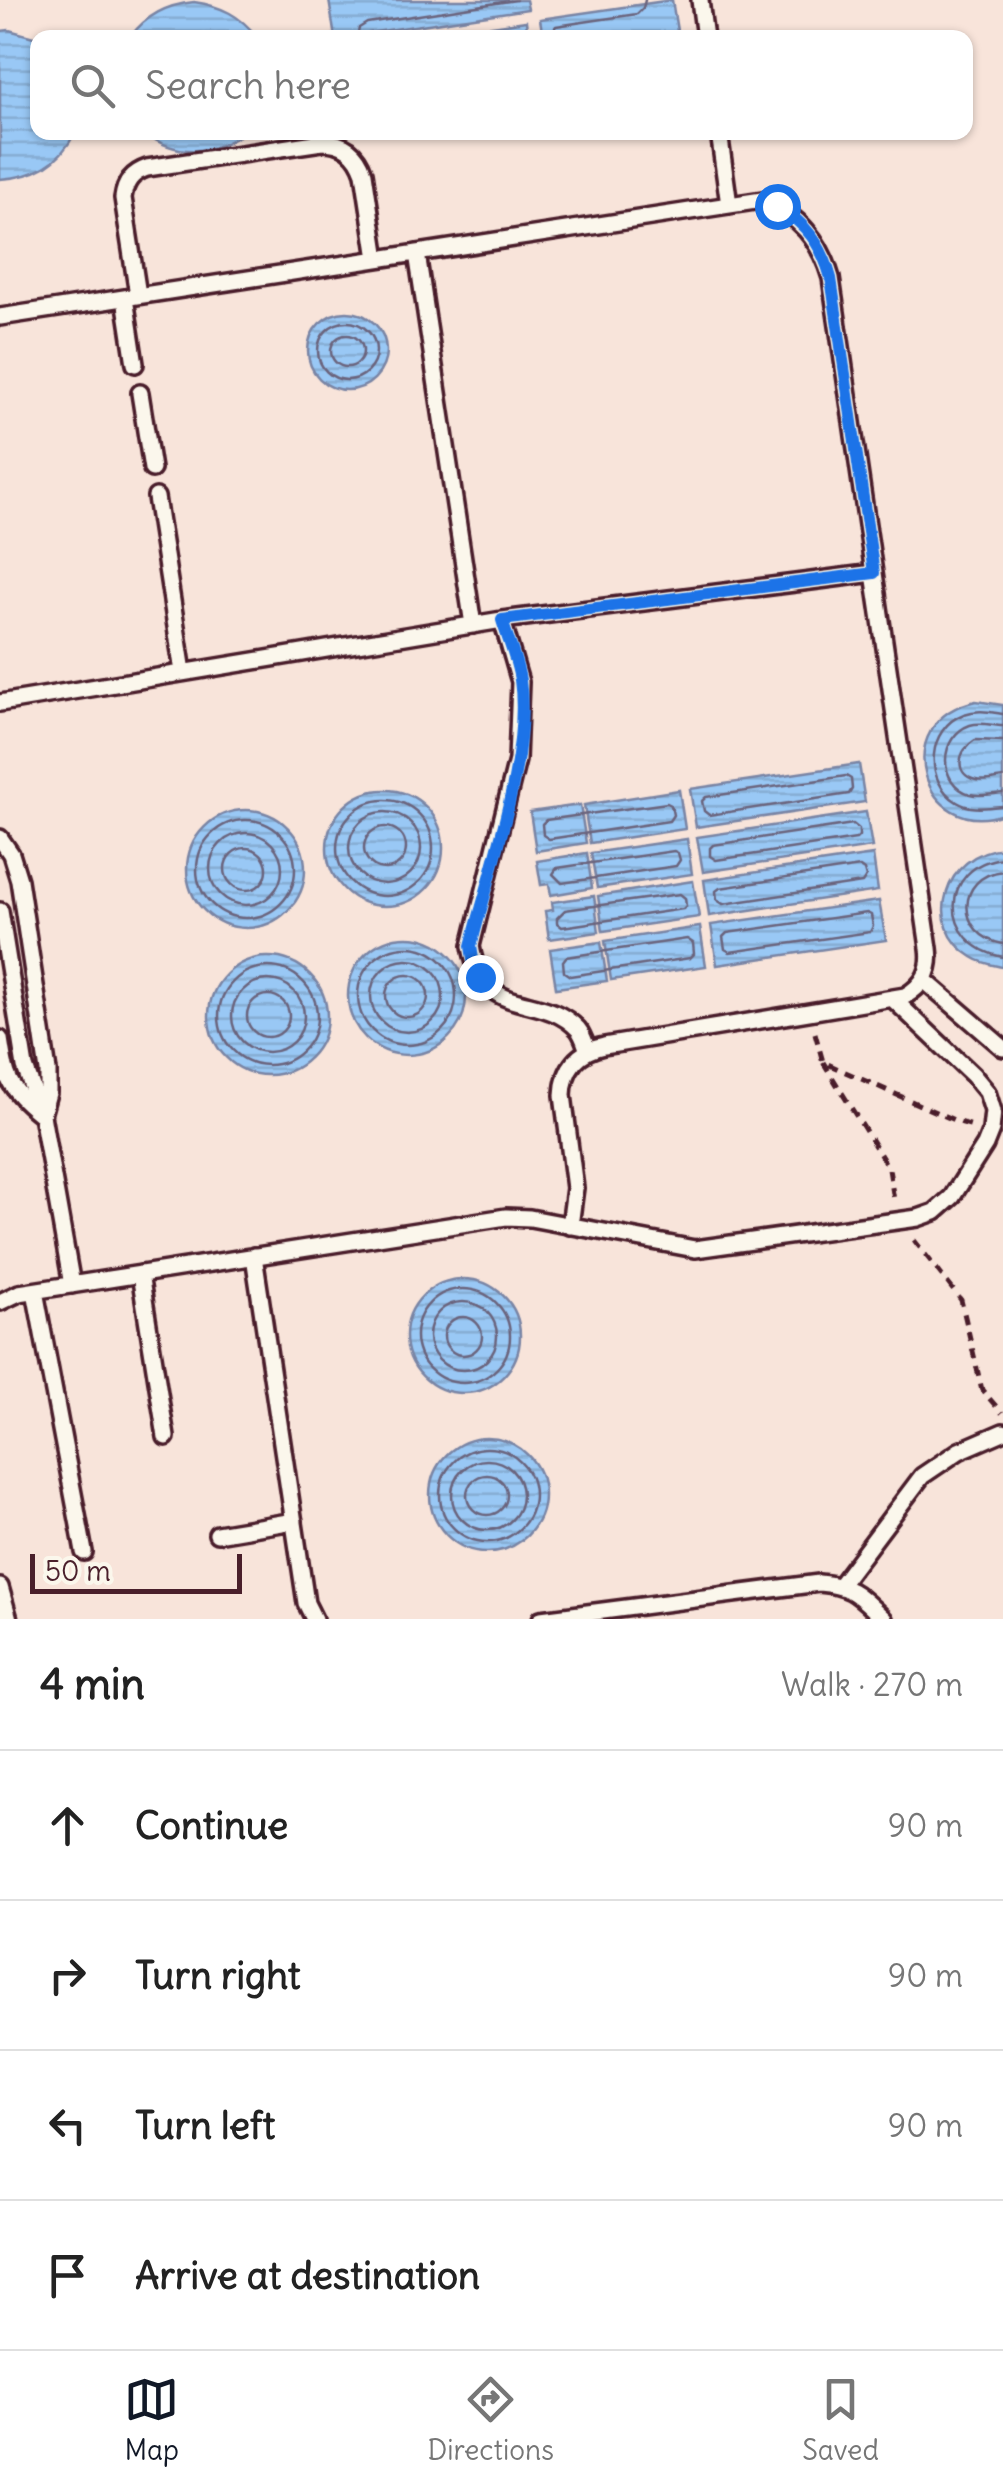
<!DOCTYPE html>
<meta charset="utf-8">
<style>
:root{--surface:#fff;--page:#f2f2f2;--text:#222;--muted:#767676;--line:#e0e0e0;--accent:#111827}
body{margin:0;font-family:Delius,sans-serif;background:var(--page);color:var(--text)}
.scale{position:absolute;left:30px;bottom:25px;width:212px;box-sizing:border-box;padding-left:10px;border:5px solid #4a1f2b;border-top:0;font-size:28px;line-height:35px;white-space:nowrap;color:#4a1f2b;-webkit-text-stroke:8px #fbf7ec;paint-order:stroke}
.stop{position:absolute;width:30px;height:30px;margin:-22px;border:8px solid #1a73e8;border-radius:50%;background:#fff}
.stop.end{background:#1a73e8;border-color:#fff;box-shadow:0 2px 10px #0008}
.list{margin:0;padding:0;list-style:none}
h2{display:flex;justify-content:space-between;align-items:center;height:130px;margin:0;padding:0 40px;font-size:42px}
h2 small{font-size:32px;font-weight:400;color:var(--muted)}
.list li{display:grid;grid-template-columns:65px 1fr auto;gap:30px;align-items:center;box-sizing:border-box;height:150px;padding:0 40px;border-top:2px solid var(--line)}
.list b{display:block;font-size:38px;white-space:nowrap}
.list em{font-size:32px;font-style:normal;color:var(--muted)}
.icon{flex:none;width:55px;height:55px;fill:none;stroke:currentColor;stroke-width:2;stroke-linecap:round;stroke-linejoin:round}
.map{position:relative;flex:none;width:1003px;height:1619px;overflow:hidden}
.search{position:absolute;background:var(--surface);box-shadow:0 2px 8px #0004;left:30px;right:30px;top:30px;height:110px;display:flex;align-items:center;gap:25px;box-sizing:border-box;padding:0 35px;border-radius:20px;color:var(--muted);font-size:38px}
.sheet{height:730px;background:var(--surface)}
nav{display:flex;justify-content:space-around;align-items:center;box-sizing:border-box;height:140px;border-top:2px solid var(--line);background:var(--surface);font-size:28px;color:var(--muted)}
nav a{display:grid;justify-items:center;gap:5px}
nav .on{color:var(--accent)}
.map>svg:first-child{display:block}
.water{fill:url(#water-rules);stroke:#7984a4;stroke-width:2.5}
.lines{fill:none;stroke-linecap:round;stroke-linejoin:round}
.shore{stroke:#6a637c;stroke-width:2.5}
.lane-casing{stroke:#4a1f2b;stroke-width:22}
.path{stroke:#4a1f2b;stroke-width:5;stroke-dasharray:10 8;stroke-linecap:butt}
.lane{stroke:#fbf7ec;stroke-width:15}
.route{stroke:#1a73e8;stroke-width:12}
</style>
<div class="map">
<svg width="1003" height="1619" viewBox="0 0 1003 1619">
<defs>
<pattern id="water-rules" width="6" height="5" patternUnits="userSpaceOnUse" patternTransform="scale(2.5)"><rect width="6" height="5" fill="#99c8f5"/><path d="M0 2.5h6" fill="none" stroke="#85abd2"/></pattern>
</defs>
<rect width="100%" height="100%" fill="#f8e4da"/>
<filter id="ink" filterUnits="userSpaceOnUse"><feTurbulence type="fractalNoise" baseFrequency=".01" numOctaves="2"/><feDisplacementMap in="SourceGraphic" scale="20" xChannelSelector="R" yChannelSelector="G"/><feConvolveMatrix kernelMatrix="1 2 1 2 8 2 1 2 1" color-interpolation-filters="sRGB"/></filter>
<g filter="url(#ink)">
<!-- water -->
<path class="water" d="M329,0H526L528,9L335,38Z
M672,0L678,37H543L540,19Z
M194,2C221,6 240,15 257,37H130C147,15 166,5 194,2Z
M526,21L528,37H417Z
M9,30L37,38L38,132L75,133C59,164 35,177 0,179V31Z
M145,133H243C212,155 176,157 145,133Z
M308 351a39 39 0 1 1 78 0a39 39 0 1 1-78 0Z
M976,701L1003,705V814C923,842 886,720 976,701Z
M859,764L865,802L696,827L690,789Z
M327 848a58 58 0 1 1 116 0a58 58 0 1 1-116 0Z
M679,790L685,829L590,843L584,805Z
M580,805L586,843L536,851L530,812Z
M187 869a59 59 0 1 1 118 0a59 59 0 1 1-118 0Z
M866,812L872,847L703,872L697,837Z
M687,839L692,874L597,888L591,853Z
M1003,848V967H1002C992,965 981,963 972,957C921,926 945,853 1003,848Z
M587,853L592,888L551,895L549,884L541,885L537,861Z
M873,855L878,891L709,916L704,880Z
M693,881L699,917L603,931L598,896Z
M594,896L599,932L549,939L545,911L553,910L552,902Z
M879,901L886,940L717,965L711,925Z
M700,927L706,966L611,980L605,941Z
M348 996a59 59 0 1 1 118 0a59 59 0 1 1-118 0Z
M601,942L607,981L556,988L550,949Z
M209 1016a59 59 0 1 1 118 0a59 59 0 1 1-118 0Z
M406 1336a57 57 0 1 1 114 0a57 57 0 1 1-114 0Z
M430 1495a57 57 0 1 1 114 0a57 57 0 1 1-114 0Z"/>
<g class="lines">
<!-- shore -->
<path class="shore" d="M357,38L359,28L367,23L516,0
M553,38V30L556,26L637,14L643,8L645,0
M318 351a29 29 0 1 1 58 0a29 29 0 1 1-58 0Z
M331 351a16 16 0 1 1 32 0a16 16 0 1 1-32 0Z
M1003,714C990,712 978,709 964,714C927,728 923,781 957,802C972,811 987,807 1003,806
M1003,726C992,726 982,721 970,725C939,736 937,784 970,794C981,797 992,794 1003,793
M1003,741L975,740C958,750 953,774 976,780C984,782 995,779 1003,778
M846,776L851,779L852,789L849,794L709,815L704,811L702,801L706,797Z
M337 848a48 48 0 1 1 96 0a48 48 0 1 1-96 0Z
M667,803L671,805L673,815L669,821L549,839L543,835L542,824L546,820Z
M349 848a36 36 0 1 1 72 0a36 36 0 1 1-72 0Z
M197 869a49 49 0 1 1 98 0a49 49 0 1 1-98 0Z
M853,824L859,829V836L856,839L716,860L710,856V848L713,845Z
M364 848a21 21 0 1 1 42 0a21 21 0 1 1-42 0Z
M210 869a36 36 0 1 1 72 0a36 36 0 1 1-72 0Z
M225 869a21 21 0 1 1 42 0a21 21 0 1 1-42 0Z
M674,851L678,853L680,860L676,866L562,883L553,874L557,868Z
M1003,858C939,865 938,945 1003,957
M860,867L864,870L866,877L862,883L723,904L717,900L716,891L720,888Z
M1003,871C955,876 956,936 1003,944
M680,894L685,898L686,906L683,909L562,927L557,923V918L565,910Z
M867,913L871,915L873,926L870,932L730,952L725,949L723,937L727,933Z
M687,939L693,943L694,954L690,958L570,976L564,972L563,961L566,957Z
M358 996a49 49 0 1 1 98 0a49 49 0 1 1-98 0Z
M371 996a36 36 0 1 1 72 0a36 36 0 1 1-72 0Z
M219 1016a49 49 0 1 1 98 0a49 49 0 1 1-98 0Z
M386 996a21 21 0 1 1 42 0a21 21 0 1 1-42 0Z
M232 1016a36 36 0 1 1 72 0a36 36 0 1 1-72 0Z
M247 1016a21 21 0 1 1 42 0a21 21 0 1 1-42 0Z
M416 1336a47 47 0 1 1 94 0a47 47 0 1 1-94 0Z
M429 1336a34 34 0 1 1 68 0a34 34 0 1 1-68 0Z
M444 1336a19 19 0 1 1 38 0a19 19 0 1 1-38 0Z
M440 1495a47 47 0 1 1 94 0a47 47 0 1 1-94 0Z
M452 1495a35 35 0 1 1 70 0a35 35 0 1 1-70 0Z
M467 1495a20 20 0 1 1 40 0a20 20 0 1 1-40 0Z"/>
<!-- lane casing -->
<g class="lane-casing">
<path id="lane" d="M700,0L705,38
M719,132L729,205
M417,253L473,625
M138,295L123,198C125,182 132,173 147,168L322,142C344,142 357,152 364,173L377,259
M125,298L135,364
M0,317L762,200C799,215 820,240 831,278L874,573
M140,393L152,469
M156,497L183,672
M502,620L520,682L517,760L471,946C483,1022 540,989 578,1029C583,1035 585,1043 588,1051
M0,703L502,620L874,573L929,948C932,970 924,985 905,996L604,1046C578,1051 564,1068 563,1095L575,1188L570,1226
M0,838L11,854L19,880L48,1071V1093L42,1115
M0,911L25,1067L42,1115L72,1285
M924,980L1003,1048
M0,1039C6,1078 7,1087 39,1113
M254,1256L306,1603L314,1619
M140,1274L166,1437
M35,1291L84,1552
M0,1302L19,1293L506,1217L530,1218L695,1249L918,1218L935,1212L952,1197L985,1145L991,1130L993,1111L987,1092L973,1075L893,999
M217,1534L294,1521
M840,1585L922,1476L959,1451L1003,1432
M0,1587L9,1619
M541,1619L819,1583C854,1586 859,1596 884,1619"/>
</g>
<!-- path -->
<path class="path" d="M815,1033L823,1062L956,1121L973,1126
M823,1062L889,1169L894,1200
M914,1240L961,1300L982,1390L1002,1413"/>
<!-- lane -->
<use href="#lane" class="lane"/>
</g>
</g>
<g class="lines" filter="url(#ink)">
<!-- route -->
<path class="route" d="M480,977L474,966L471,946C490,872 531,755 520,680C517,660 508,640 502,620L874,573L831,278C822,245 806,223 777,206"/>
</g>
</svg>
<div class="scale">50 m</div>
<div class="stop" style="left:777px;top:206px"></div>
<div class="stop end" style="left:480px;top:977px"></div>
<div class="search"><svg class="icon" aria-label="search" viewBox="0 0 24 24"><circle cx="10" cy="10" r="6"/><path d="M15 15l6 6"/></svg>Search here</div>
</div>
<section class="sheet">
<h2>4 min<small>Walk · 270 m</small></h2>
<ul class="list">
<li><svg class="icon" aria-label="ahead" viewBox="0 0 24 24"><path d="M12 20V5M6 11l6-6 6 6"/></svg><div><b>Continue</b></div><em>90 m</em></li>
<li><svg class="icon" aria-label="right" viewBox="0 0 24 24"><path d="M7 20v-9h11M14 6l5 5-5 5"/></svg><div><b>Turn right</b></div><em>90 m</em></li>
<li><svg class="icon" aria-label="left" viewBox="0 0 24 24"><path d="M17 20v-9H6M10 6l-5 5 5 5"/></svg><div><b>Turn left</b></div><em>90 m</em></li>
<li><svg class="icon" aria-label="arrive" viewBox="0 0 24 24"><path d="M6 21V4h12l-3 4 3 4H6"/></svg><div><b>Arrive at destination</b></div></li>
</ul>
</section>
<nav>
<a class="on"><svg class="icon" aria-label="map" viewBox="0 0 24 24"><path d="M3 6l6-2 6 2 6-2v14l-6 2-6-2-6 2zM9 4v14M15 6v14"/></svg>Map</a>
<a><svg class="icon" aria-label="directions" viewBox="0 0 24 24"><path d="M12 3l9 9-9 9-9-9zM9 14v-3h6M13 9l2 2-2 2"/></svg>Directions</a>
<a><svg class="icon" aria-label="saved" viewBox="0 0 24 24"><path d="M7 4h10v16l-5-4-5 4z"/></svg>Saved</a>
</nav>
